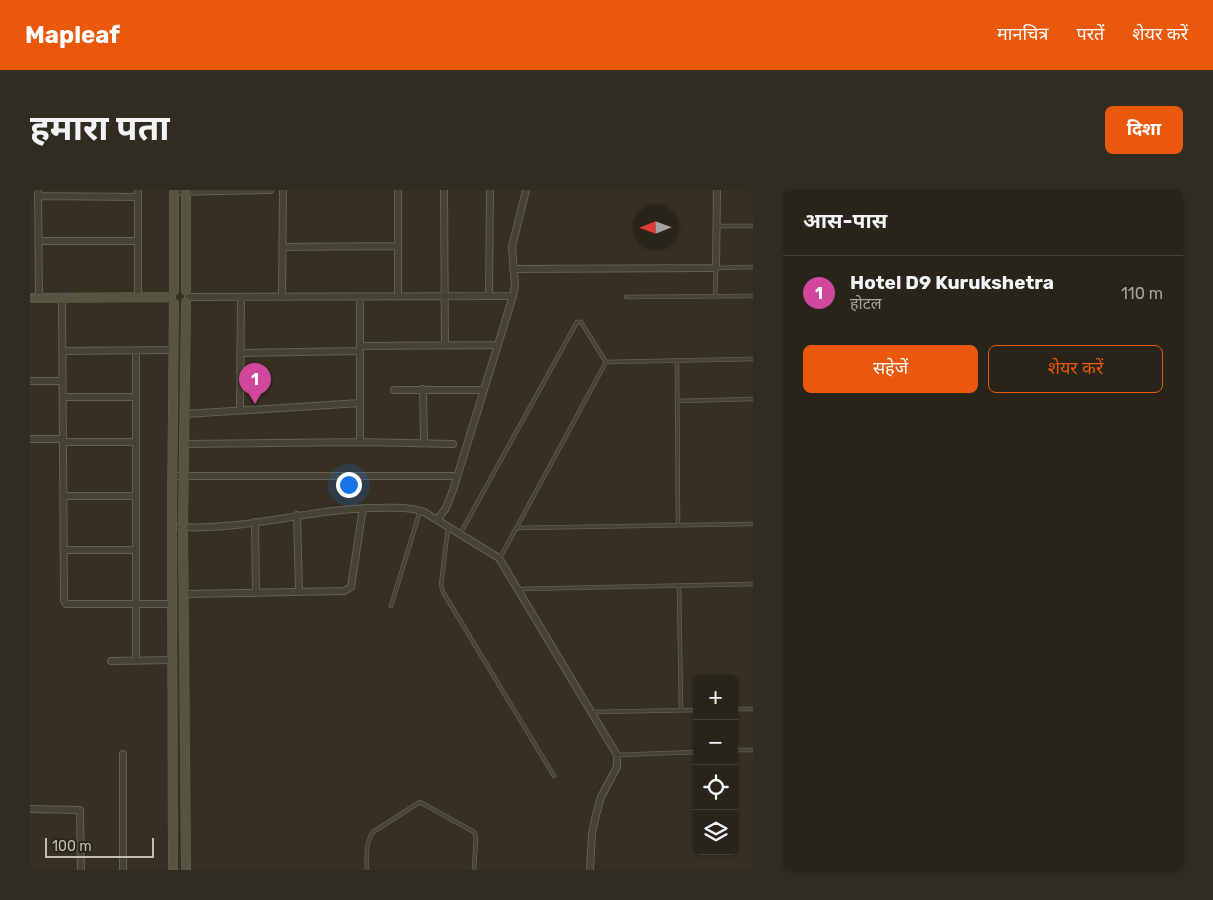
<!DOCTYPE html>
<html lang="hi">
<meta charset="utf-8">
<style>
:root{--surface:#282419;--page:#302c22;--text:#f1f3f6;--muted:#a5a4a2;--line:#444138;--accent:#ea580c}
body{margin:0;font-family:Rubik,"Noto Sans Devanagari",sans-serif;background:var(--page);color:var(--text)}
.controls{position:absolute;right:15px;bottom:15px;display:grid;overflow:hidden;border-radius:8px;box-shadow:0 1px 4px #0004}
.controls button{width:45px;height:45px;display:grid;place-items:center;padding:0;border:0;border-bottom:1px solid var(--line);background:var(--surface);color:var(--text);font:25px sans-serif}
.compass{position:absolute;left:603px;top:15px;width:45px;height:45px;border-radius:50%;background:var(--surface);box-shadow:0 1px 4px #0004;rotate:269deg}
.scale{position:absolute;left:15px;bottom:12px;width:109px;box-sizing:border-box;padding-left:5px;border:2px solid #c3bfae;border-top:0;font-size:14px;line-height:18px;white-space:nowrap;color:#c3bfae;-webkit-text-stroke:4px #2a261a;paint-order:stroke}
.you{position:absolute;left:318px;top:294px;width:18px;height:18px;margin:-12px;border:4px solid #fff;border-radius:50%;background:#1a73e8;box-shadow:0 0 0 8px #1a73e833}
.badge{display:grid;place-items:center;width:32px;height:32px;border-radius:50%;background:var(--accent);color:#fff;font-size:16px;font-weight:700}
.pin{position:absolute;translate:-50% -41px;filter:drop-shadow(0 1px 2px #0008)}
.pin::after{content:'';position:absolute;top:26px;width:18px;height:15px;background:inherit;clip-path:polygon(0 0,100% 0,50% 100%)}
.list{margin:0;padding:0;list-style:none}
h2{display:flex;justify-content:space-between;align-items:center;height:65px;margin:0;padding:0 20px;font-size:21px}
h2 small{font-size:16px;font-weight:400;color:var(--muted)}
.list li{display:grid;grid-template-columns:32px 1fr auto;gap:15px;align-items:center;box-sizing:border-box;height:75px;padding:0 20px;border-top:1px solid var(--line)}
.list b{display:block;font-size:19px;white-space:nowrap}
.list p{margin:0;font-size:16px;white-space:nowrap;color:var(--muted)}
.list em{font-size:16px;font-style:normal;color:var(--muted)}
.actions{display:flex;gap:10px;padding:15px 20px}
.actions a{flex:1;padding:11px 0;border:1px solid var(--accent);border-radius:8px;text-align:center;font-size:18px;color:var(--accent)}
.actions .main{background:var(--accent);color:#fff}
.icon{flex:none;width:28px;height:28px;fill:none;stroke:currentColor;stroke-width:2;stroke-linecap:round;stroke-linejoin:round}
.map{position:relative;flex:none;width:723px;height:680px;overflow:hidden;border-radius:8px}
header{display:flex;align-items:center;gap:30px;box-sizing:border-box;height:70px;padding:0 25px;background:var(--accent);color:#fff}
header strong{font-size:24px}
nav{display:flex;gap:28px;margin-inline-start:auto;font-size:18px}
.intro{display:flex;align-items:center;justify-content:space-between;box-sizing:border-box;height:120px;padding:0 30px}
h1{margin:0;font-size:35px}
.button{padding:12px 22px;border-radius:8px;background:var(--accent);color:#fff;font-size:18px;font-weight:700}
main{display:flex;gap:30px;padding:0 30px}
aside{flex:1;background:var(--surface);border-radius:8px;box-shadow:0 1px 4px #0004}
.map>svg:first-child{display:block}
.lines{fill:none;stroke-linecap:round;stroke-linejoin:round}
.lane-casing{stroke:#646051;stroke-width:4.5}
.street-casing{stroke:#646051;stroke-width:8}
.secondary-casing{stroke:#646051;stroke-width:10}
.lane{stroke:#464234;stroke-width:3}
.street{stroke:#464234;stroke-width:6}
.secondary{stroke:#585442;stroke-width:9}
</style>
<header>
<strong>Mapleaf</strong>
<nav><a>मानचित्र</a><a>परतें</a><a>शेयर करें</a></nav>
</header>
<div class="intro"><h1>हमारा पता</h1><a class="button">दिशा</a></div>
<main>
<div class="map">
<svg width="723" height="680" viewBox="0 0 723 680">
<rect width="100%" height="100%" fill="#353021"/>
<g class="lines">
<!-- lane casing -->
<g class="lane-casing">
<path id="lane" d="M687,36H723
M685,106L686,78L723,77
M596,107L723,106
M647,171L648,335
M647,211L723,209
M418,338L411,395L413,402L524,586
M486,338L723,334
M430,344L547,132H551L576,172
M470,368L576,172L723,169
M649,396L651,520
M489,399L723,394
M361,416L390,321
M704,519H723
M562,522L667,520
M704,560H723
M587,565L667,562
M337,680C337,667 335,653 343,642L390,612L444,642L446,648L444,680"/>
</g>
<!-- street casing -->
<g class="street-casing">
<path id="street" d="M8,0L9,108
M368,0V107
M414,0L415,155
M144,2L240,0
M9,6L108,7
M9,51H108
M252,57L368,56
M483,79L686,78L687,0
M459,106L460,0
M108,107V0
M158,107L483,106
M252,107L253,0
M32,108L34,410L36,414H143
M330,156L468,155
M32,161L143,160
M106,161V471
M210,163L330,161
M0,191H33
M393,199L394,253
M364,200H454
M33,207H106
M210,221L211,107
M155,224L330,213
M0,249H33
M33,252H106
M330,252V107
M155,254L330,252L423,254
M142,286H427
M34,306H106
M267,325L269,402
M407,330L416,318L423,300L483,106L485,95L482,57L496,0
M225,332L226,403
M150,337C215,341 279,319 344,318C362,318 377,316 394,322L469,368L587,565V577L571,607L566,625L562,643L560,680
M34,360H106
M154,404L314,401L321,397L333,318
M81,471L143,470
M0,619L50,620L51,680
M93,680V564"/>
</g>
<!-- secondary casing -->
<g class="secondary-casing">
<path id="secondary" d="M144,101V0
M156,101V0
M0,108L141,107
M143,680L142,324L144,113
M156,680L153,337L156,112"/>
</g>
<!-- lane -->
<use href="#lane" class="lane"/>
<!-- street -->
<use href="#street" class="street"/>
<!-- secondary -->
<use href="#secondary" class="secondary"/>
</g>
</svg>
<div class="controls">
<button>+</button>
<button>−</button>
<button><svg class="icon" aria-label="locate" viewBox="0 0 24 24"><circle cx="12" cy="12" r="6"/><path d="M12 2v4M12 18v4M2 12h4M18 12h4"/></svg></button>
<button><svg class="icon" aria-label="layers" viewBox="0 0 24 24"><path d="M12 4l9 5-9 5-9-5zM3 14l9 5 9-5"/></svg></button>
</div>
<svg class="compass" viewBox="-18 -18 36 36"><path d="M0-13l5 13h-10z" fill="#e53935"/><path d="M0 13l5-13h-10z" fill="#a5a4a2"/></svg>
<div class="scale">100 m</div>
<div class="you"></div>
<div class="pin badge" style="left:225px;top:214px;background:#d1479c">1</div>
</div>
<aside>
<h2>आस-पास<small></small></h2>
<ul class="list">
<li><span class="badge" style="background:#d1479c">1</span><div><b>Hotel D9 Kurukshetra</b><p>होटल</p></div><em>110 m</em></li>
</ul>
<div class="actions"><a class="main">सहेजें</a><a>शेयर करें</a></div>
</aside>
</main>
